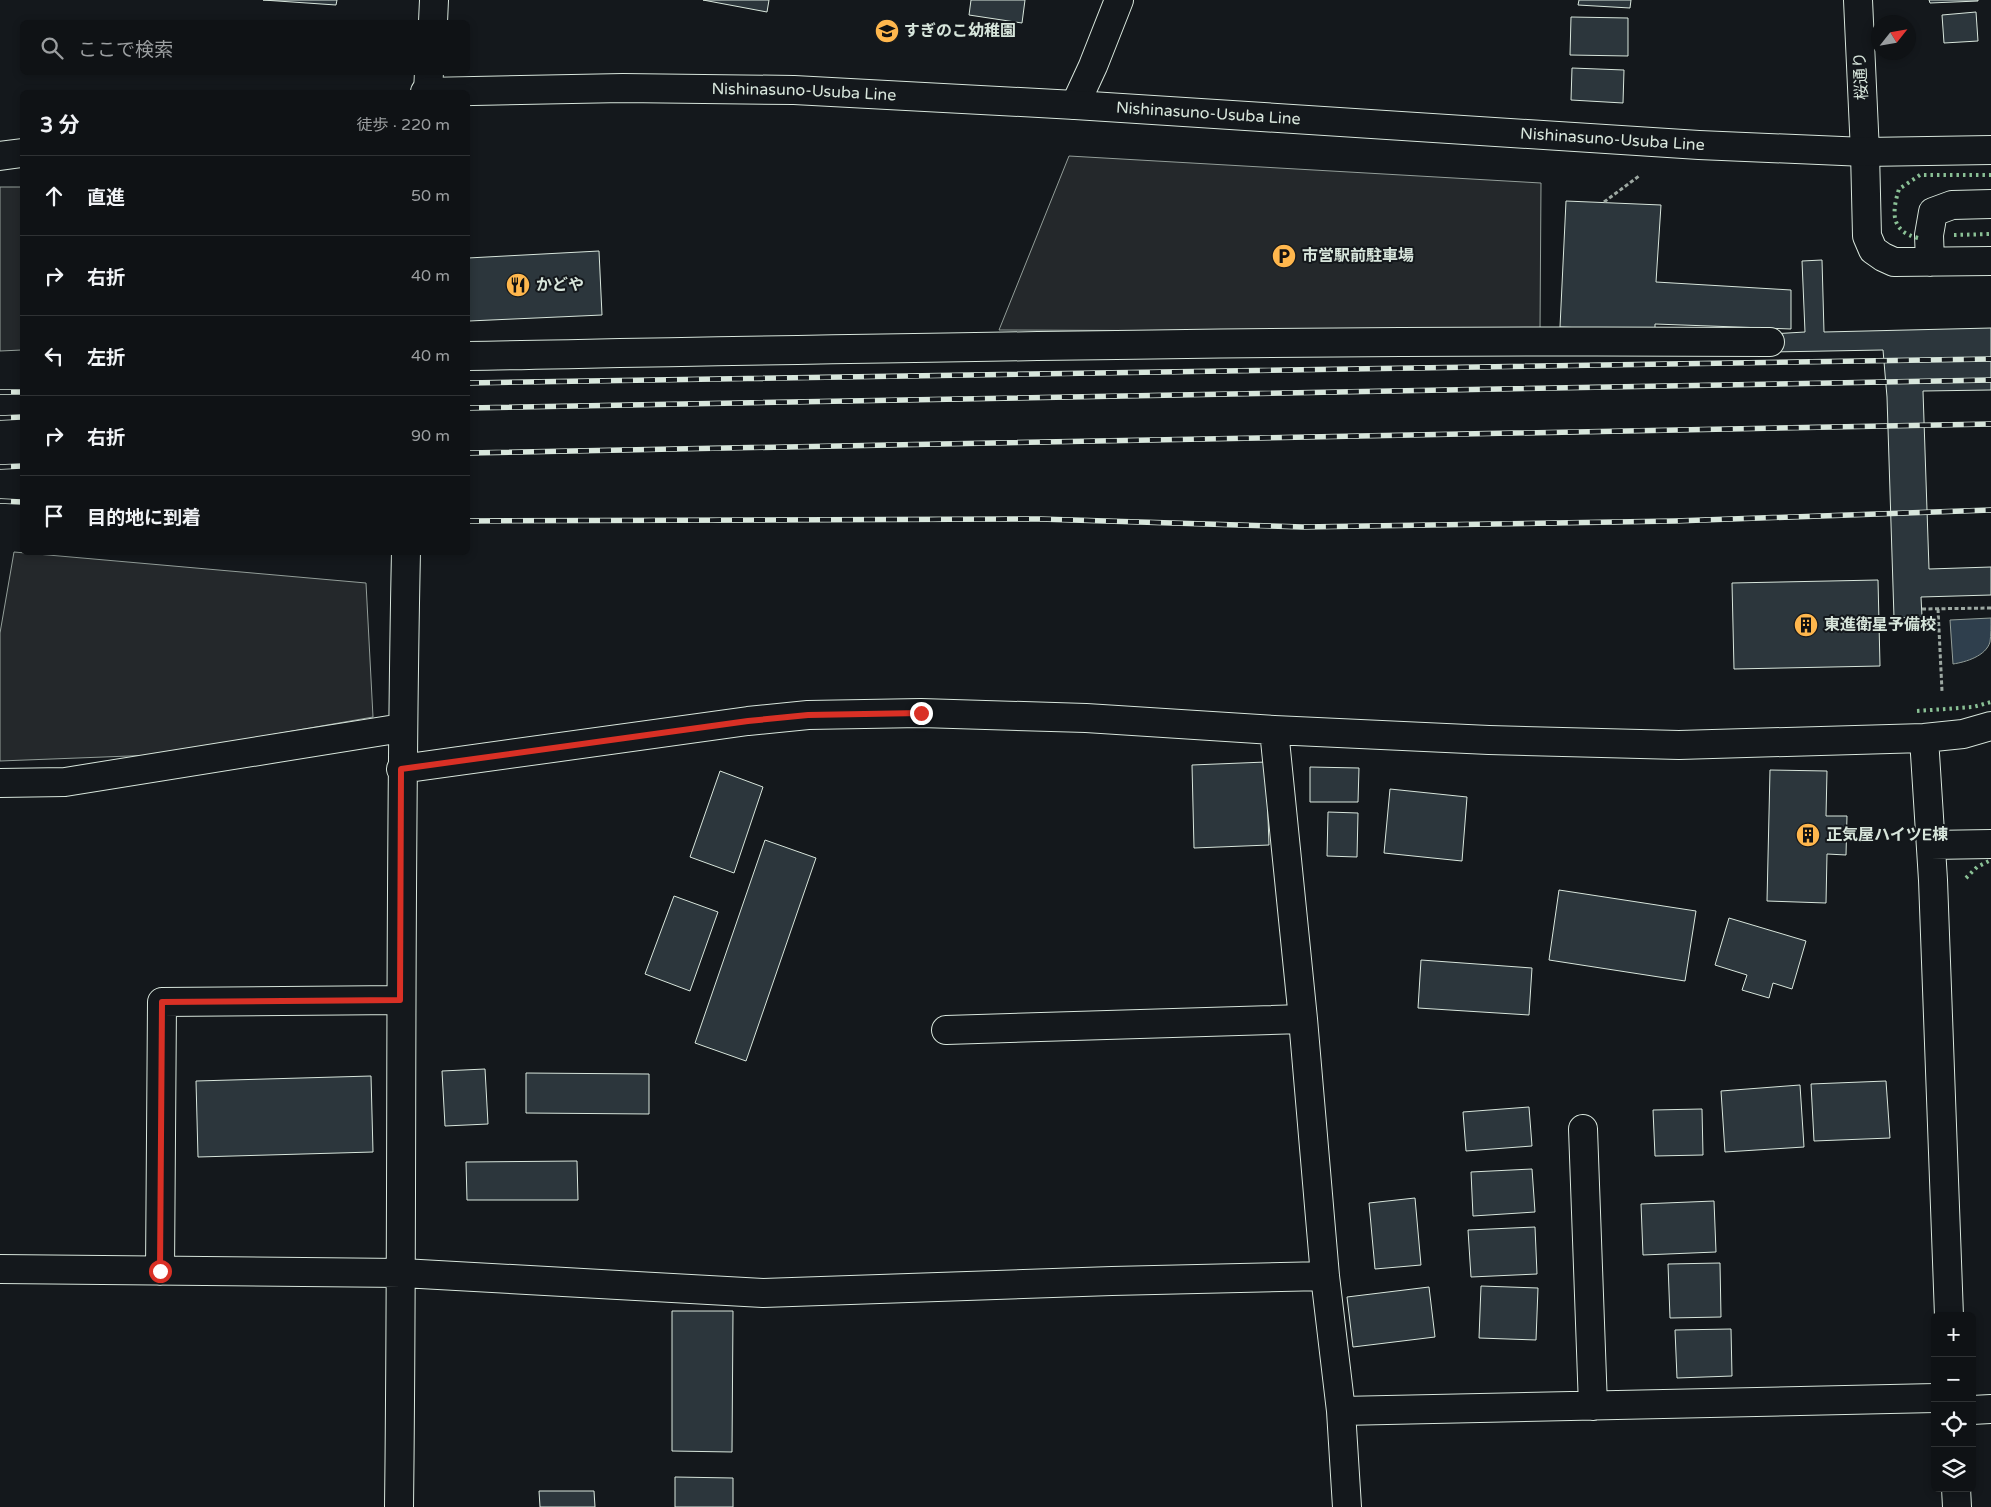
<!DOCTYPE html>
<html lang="ja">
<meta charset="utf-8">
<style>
:root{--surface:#0f1215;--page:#1d2022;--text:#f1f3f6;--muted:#9b9ea0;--line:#2f3234}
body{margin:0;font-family:"Varela Round","Noto Sans JP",sans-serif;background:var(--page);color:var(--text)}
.controls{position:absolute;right:15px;bottom:15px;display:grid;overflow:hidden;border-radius:8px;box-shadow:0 2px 8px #0003}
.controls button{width:45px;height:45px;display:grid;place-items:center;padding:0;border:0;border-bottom:1px solid var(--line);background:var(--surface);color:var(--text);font:25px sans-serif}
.compass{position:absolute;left:1871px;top:15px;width:45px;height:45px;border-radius:50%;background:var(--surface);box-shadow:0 2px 8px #0003;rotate:59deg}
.stop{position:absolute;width:15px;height:15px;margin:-11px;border:4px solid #d93025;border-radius:50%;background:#fff}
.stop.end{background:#d93025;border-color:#fff;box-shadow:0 1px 5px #0008}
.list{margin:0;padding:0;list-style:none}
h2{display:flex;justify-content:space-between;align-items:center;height:65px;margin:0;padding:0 20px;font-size:21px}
h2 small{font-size:16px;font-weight:400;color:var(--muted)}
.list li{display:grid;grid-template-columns:32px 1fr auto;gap:15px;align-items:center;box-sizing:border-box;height:80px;padding:0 20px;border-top:1px solid var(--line)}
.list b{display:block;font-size:19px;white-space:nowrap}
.list em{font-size:16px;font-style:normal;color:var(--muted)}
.icon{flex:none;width:28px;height:28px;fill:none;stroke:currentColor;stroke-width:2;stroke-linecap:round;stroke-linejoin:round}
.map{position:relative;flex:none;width:1991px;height:1507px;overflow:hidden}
.search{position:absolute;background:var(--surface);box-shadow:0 2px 8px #0003;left:20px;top:20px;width:450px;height:55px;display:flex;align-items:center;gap:12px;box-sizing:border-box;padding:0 18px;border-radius:8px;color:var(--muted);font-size:19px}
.panel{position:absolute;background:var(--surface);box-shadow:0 2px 8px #0003;left:20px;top:90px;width:450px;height:465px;border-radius:8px}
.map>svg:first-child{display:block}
.parking{fill:#24282b;stroke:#939e99}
.water{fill:#2f3f4d;stroke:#939e99}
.building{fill:#2c363c;stroke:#d8e6dc}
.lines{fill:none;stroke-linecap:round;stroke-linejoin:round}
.minor-casing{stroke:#d8e6dc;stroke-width:30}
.major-casing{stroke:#d8e6dc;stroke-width:30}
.path{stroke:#9da8a2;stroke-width:3;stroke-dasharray:4 2.5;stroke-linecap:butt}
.minor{stroke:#14181c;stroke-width:28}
.major{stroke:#14181c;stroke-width:28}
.rail-casing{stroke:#d8e6dc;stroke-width:5.5}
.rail{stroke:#14181c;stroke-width:4;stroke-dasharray:11;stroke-linecap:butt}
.hedge{stroke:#8ac095;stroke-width:4;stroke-dasharray:2.5 4;stroke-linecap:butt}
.route{stroke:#d93025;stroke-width:6}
.labels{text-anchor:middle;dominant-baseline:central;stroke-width:4;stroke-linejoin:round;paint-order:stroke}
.poi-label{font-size:16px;font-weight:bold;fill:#d8e6dc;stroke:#14181c;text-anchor:start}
.street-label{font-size:16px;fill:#d8e6dc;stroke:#14181c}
</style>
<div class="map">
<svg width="1991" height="1507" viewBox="0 0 1991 1507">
<rect width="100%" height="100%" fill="#14181c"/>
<!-- parking -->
<path class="parking" d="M1069,156L1541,183L1540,332L999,330Z
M0,187H22V350L0,351Z
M14,552L366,583L373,717L155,755L0,761V633Z"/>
<!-- water -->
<path class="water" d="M1991,618C1991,626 1991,635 1990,642C1986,656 1966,662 1953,664L1950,620Z"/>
<!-- building -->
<path class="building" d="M263,0H337L336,5Z
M703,0H769L767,12Z
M971,0H1025L1022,23L969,15Z
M1579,0H1631L1630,8L1578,5Z
M1929,0H1978V1L1930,3Z
M1976,12L1978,41L1944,43L1942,15Z
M1571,17L1628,18V56L1570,55Z
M1572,68L1624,70L1623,103L1571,100Z
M1566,201L1661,205L1656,282L1791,290V329L1655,324V331L1560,327Z
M599,251L602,315L469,321L468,258Z
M1822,260L1824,332L1991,328V390L1923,391L1929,569L1991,567V595L1921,597L1922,617L1894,618L1887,397L1883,350L1771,352V334L1805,332L1802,261Z
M1878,580L1880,666L1734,669L1732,583Z
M1266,762L1269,845L1194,848L1192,765Z
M1310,767L1359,768L1358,802H1310Z
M1770,770L1827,771L1826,816H1847L1846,855L1827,854L1826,903L1767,901Z
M720,771L763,787L734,873L690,857Z
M1390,789L1467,797L1462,861L1384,853Z
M1328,812L1358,813L1357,857L1327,856Z
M765,840L816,858L746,1061L695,1043Z
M1559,890L1696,911L1685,981L1549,960Z
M674,896L718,912L690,991L645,974Z
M1729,918L1806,941L1792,989L1773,983L1769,998L1742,990L1747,975L1715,965Z
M1421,960L1532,968L1529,1015L1418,1008Z
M485,1069L488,1124L445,1126L442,1071Z
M526,1073L649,1074V1114L526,1113Z
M371,1076L373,1152L198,1157L196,1081Z
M1886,1081L1890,1138L1814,1141L1811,1084Z
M1800,1085L1804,1147L1725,1152L1721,1091Z
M1529,1107L1532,1146L1466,1151L1463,1112Z
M1702,1109L1703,1155L1655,1156L1653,1110Z
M577,1161L578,1200H467L466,1162Z
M1532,1169L1535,1212L1473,1216L1471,1172Z
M1415,1198L1421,1265L1375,1269L1369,1203Z
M1714,1201L1716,1252L1643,1255L1641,1204Z
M1535,1227L1537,1274L1471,1277L1468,1230Z
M1720,1263L1721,1317L1670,1318L1668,1264Z
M1481,1286L1538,1288L1536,1340L1479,1338Z
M1429,1287L1435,1337L1353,1347L1347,1297Z
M672,1311H733L732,1452L672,1451Z
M1731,1329L1732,1376L1677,1378L1675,1330Z
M675,1477L733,1478V1507H675Z
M539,1491H594L595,1507H540Z"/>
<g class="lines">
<!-- minor casing -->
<g class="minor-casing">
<path id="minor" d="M1858,0L1865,152L1867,236L1873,250L1883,257L1894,262L1991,261
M433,22L434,0
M428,92L429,72
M1075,105L1093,66L1119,0
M1930,262L1929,235L1933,212L1952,205L1991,204
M468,356C902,348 1336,339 1770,342
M1274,730L1303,1019L1325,1276L1341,1411L1347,1507
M1924,738L1933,880L1949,1316
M401,769L748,721L808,715L921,713L1086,718L1274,730L1489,740L1679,745L1924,738L1963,734L1991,726
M0,783L65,782L402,728
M1931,845L1991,844
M946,1030L1303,1019
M1583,1129L1593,1406
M0,1269L402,1273L763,1293L1112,1281L1325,1276
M160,1271L162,1002L400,1000
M1972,1410L1991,1409
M1341,1411L1935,1398
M1956,1488L1957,1507
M399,1507C403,1189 399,871 406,552"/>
</g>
<!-- major casing -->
<g class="major-casing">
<g id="major">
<path id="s1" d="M425,92L623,88L794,90L1075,105L1699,145L1865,152L1991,150"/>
<path d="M0,156L22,153"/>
</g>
</g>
<!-- path -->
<path class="path" d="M1604,202L1639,176
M1922,609L1991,608
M1938,609L1942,691"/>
<!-- minor -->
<use href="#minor" class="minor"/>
<!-- major -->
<use href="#major" class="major"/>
<!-- rail casing -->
<g class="rail-casing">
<path id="rail" d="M468,383L1991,359
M0,392H22
M468,408L1991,380
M0,418L22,417
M468,453L1991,424
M0,467L22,466
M0,501L22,502
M468,521L1039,519L1303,527L1675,521L1991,510"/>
</g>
<!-- rail -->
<use href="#rail" class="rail"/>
<!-- hedge -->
<path class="hedge" d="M1954,235L1991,234
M1918,238C1890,231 1892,212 1899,189L1920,175H1991
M1917,711L1973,707L1991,702
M1966,878L1977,867L1991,860"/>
</g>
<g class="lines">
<!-- route -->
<path class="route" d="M160,1271L162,1002L400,1000L401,769L748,721L808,715L921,713"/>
</g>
<!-- icons -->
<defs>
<g id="school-disc" transform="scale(1.25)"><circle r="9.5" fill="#ffb74d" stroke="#14181c"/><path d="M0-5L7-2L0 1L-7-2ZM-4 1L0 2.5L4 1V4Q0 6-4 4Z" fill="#111"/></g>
<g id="parking-disc" transform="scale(1.25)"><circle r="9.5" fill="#ffb74d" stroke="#14181c"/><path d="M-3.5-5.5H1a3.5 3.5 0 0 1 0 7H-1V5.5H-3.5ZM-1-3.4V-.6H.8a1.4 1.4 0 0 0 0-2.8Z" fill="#111"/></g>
<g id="restaurant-disc" transform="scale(1.25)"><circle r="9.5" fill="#ffb74d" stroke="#14181c"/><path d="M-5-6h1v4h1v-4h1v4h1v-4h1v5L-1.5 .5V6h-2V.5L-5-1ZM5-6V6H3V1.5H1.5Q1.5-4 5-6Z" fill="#111"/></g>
<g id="building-disc" transform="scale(1.25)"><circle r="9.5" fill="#ffb74d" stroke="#14181c"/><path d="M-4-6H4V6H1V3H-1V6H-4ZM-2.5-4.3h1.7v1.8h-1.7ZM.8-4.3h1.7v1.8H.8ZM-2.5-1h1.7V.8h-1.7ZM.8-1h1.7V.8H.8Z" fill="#111"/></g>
</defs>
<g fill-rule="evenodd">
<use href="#school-disc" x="887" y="31"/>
<use href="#parking-disc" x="1284" y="256"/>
<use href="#restaurant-disc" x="518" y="285"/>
<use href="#building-disc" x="1806" y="625"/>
<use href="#building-disc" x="1808" y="835"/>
</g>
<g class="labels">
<!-- poi labels -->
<g class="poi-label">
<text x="904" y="31">すぎのこ幼稚園</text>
<text x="1302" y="256">市営駅前駐車場</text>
<text x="536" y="285">かどや</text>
<text x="1824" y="625">東進衛星予備校</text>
<text x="1826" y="835">正気屋ハイツE棟</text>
</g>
<!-- street labels -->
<g class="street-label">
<text transform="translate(1861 76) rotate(-93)">桜通り</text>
<text stroke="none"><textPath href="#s1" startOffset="379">Nishinasuno-Usuba Line</textPath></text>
<text stroke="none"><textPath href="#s1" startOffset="784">Nishinasuno-Usuba Line</textPath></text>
<text stroke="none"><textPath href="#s1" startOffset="1189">Nishinasuno-Usuba Line</textPath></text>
</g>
</g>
</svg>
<div class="controls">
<button>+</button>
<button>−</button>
<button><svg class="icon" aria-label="locate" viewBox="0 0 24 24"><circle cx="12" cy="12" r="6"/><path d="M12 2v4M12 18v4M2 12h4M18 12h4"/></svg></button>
<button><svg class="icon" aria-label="layers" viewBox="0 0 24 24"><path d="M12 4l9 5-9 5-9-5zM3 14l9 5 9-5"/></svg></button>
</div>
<svg class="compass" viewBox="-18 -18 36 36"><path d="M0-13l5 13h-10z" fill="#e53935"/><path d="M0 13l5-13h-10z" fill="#9b9ea0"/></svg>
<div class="stop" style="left:160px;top:1271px"></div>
<div class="stop end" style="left:921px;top:713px"></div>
<div class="search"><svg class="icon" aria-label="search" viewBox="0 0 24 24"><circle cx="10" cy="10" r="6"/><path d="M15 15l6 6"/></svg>ここで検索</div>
<section class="panel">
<h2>3 分<small>徒歩 · 220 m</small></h2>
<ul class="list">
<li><svg class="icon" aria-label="ahead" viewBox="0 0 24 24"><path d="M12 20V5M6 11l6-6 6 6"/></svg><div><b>直進</b></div><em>50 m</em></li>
<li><svg class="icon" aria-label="right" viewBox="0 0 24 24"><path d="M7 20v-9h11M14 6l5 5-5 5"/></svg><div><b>右折</b></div><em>40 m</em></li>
<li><svg class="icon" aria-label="left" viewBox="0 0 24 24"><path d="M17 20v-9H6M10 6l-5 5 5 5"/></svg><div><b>左折</b></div><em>40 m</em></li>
<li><svg class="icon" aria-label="right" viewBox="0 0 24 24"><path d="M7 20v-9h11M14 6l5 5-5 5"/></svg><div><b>右折</b></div><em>90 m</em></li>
<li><svg class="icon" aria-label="arrive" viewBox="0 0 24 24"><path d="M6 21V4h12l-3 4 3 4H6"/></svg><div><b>目的地に到着</b></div></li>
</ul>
</section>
</div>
